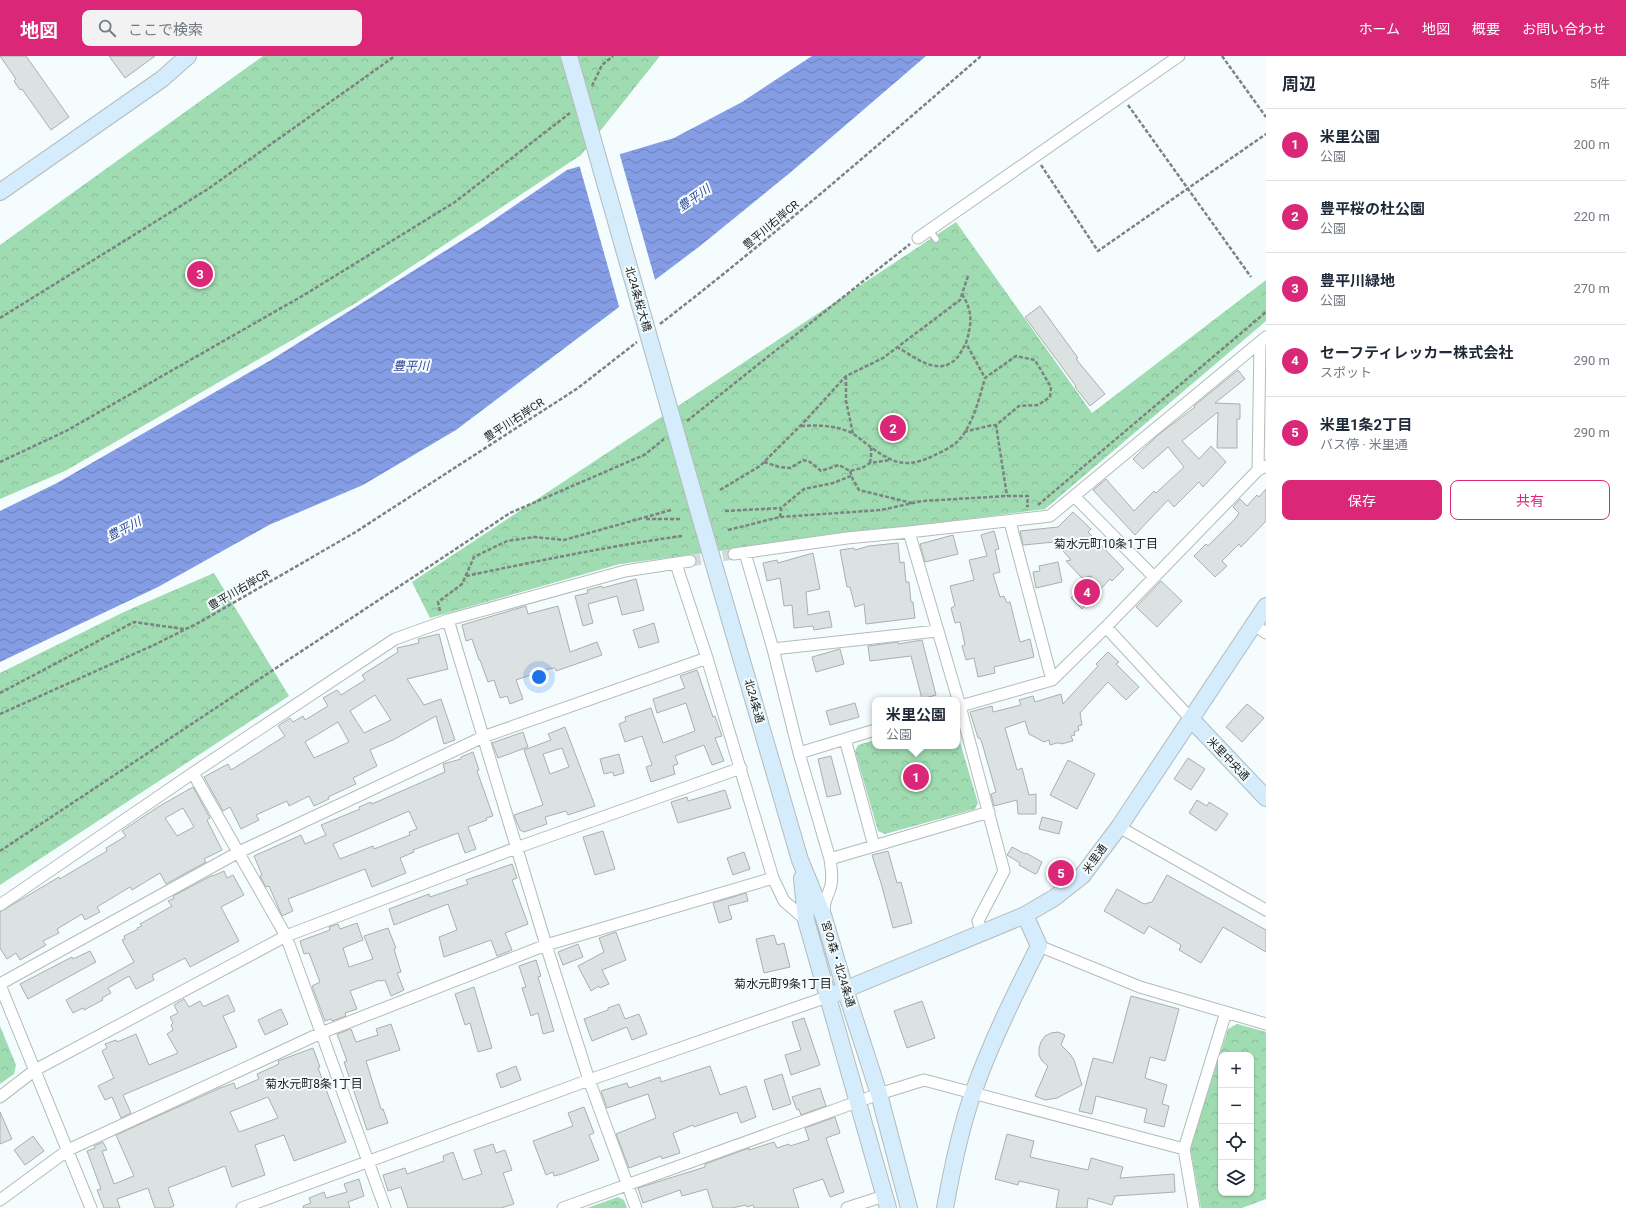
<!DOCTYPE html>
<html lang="ja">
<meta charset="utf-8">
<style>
:root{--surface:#fff;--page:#f2f2f3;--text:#1f2937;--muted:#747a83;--line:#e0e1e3;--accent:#db2777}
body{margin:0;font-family:Roboto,"Noto Sans JP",sans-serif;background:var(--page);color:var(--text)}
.controls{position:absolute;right:12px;bottom:12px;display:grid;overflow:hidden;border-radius:8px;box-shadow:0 1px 3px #0004}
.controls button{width:36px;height:36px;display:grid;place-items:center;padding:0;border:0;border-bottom:1px solid var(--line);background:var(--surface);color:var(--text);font:20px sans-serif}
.you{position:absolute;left:539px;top:621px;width:14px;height:14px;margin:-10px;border:3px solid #fff;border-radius:50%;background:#1a73e8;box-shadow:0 0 0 6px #1a73e833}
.badge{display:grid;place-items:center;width:26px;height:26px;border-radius:50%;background:var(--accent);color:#fff;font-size:13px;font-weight:700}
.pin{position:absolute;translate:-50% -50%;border:2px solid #fff;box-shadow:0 1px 4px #0006}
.popup{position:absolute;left:872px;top:641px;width:88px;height:52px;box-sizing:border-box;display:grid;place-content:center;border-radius:8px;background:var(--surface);filter:drop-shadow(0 1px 3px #0005);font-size:13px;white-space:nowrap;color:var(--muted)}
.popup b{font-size:15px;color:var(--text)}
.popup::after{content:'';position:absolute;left:50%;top:100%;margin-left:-8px;border:8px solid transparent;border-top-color:var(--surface)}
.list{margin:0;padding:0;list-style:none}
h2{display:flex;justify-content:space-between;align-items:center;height:52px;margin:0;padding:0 16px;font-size:17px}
h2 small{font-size:13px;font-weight:400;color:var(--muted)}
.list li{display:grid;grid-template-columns:26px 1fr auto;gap:12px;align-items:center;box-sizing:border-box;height:72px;padding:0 16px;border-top:1px solid var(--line)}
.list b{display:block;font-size:15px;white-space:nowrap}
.list p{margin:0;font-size:13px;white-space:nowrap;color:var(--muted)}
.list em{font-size:13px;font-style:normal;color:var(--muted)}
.actions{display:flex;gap:8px;padding:12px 16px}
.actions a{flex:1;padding:9px 0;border:1px solid var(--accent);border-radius:8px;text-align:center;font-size:14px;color:var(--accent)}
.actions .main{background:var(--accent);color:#fff}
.icon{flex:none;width:22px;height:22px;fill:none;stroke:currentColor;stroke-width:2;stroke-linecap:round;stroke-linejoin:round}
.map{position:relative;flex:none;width:1266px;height:1152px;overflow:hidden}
header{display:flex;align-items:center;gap:24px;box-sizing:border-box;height:56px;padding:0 20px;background:var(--accent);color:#fff}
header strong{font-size:19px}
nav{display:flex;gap:22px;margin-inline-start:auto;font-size:14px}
.search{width:280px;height:36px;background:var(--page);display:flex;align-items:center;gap:10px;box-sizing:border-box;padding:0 14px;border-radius:8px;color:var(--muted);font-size:15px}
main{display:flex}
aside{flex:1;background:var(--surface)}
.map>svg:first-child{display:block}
.park{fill:url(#park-crowns);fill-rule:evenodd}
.water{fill:url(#water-waves)}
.pier{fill:#f4fcfd}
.building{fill:#dbe2e1;stroke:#a9b0ae;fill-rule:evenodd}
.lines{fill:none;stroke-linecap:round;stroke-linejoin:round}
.street-tunnel{stroke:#d3dadb;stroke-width:11;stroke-dasharray:11 5.5;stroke-linecap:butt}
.lane-casing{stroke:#b4bbbd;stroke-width:8}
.street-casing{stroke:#b4bbbd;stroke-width:13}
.secondary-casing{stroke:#b4bbbd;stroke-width:18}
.path{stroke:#7d8283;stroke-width:2.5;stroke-dasharray:4 2;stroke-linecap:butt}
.lane{stroke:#fff;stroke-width:5.5}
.street{stroke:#fff;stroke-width:11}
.secondary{stroke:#d4ecfb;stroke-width:16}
.secondary-bridge-casing{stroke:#b4bbbd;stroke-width:18;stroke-linecap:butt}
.secondary-bridge{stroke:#d4ecfb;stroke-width:16}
.labels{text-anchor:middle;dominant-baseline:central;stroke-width:4;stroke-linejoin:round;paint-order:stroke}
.street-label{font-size:11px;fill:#191b1c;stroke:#f4fcfd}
.water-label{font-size:12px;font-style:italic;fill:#314698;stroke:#f4fcfd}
.neighbourhood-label{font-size:12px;fill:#191b1c;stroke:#f4fcfd}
</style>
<header>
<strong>地図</strong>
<div class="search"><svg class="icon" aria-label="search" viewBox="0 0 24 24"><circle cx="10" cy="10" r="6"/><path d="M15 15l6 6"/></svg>ここで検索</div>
<nav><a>ホーム</a><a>地図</a><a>概要</a><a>お問い合わせ</a></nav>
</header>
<main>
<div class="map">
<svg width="1266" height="1152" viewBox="0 0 1266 1152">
<defs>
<pattern id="park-crowns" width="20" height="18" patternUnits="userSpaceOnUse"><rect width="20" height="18" fill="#a0dcb1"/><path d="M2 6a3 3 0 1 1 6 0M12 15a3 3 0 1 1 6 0" fill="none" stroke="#89bc98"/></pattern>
<pattern id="water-waves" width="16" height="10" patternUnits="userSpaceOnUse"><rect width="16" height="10" fill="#859de4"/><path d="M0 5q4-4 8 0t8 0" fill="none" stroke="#6c7fb8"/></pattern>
</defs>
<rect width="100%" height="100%" fill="#f4fcfd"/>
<!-- park -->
<path class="park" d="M263,0H660L581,99L356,247L65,415L0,443V189Z
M956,166L1092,357L1266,224V265L1045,453L620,508L430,562L412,526Z
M214,517L289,640L0,829V617L126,555Z
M957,676L978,747L975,753L885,778L878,775L855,695L858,689L875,684V690H957Z
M1237,968L1266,976V1143L1242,1152H1201L1190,1091L1228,973ZM1221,999H1251V1137H1221Z
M0,970L16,1009L14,1018L0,1028Z
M618,1141L624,1144L627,1152H587Z"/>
<!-- water -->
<path class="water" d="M812,0H926L791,116L700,190L456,374L363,429L269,469L158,531L0,606V455L57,427L271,304L480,173L567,114L674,82L742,46Z"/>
<!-- pier -->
<path class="pier" d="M619,96L656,227L620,254L579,108Z"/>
<!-- building -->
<path class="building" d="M0,0H26L69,61L51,74L22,33L20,34L14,25L16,23Z
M109,0H155L125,22Z
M1040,250L1078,302L1076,303L1105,338L1090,350L1075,331L1076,330L1025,261Z
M1238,314L1245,323L1215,347L1240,348V363H1237V392H1217L1218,356L1182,385L1199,403L1211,390L1226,406L1203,431L1199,426L1174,451L1168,444L1135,479L1093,434L1106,423L1134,455L1154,435L1156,437L1184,411L1168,391L1143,413L1133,403L1158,379L1195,351L1194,350Z
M1266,433V465L1241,491L1239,488L1222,505L1227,510L1215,521L1194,500L1206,488L1208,490L1235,463L1239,457L1233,451L1240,443L1247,450L1257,439L1259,441Z
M1073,456L1091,473L1088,476L1124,513L1112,525L1110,523L1082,553L1071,542L1092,520L1082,522L1066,505L1071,504L1055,486L1023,489L1020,475L1058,471Z
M994,475L999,493L995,494L1000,516L993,518L1000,541L1004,540L1007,547L1010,546L1020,586L1030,583L1034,601L994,611L995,617L978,621L974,602L966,604L962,590L965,589L960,566L955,567L951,552L955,550L950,530L974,524L969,504L987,500L981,479Z
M953,479L958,498L925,506L920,488Z
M898,487L900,507L904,506L906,526H909L911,546H913L915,562L866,568L864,548L855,551L850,531H847L840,494L854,492L855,494L869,490Z
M813,497L820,533L806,536L808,559L829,555L832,571L814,574L813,570L794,572L792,549L784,550L780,522L767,525L763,507L777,504L778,507Z
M1058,506L1062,526L1036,532L1033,516L1040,515L1039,510Z
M636,523L644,554L622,559L617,540L588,548L593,567L583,570L575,540L588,537L587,534L602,530V532Z
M1161,525L1182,545L1157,571L1136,551Z
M526,550L528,558L558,550L570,596L597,586L602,599L556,615L555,612L548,613L516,624L523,643L510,648L507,640L500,642L494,624L488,626L480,604H479L472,583L466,585L462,569Z
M654,567L659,586L639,592L633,574Z
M439,578L448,613L407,623L424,649L441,643L455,684L444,688L436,660L393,684L370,694L377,710L353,722L356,728L328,741L329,743L314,750L309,740L289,750L287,745L256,759L259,764L241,773L230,751L223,755L204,721L228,708L231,714L285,680L278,670L290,662L293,666L303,660L305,664L328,650L323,642L337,634L341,639L365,624L362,619L398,596L397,592L419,587L418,583ZM375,639L391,664L364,677L350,655ZM338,666L349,686L314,702L305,686Z
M922,584L936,639L922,643L911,600L870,605L868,590L898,586V588Z
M840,593L844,608L816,616L812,601Z
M1108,596L1119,606L1116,608L1139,631L1126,644L1108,626L1080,657L1082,669L1078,670L1079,674L1074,676L1075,679L1071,680L1073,685L1061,688V687H1057L1050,689L1049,684L1044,686L1029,678L1025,665L1005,672L1017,714L1022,712L1029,739L1036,738V758H1018L1017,744L994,750L991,738L996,736L982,687L980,682H978L970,656L992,650L993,656L1021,649L1019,644L1033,640L1035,646L1061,638L1063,648L1098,610L1096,608Z
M697,614L713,661L715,660L722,680L715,682L724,705L712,709L704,689L675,700L678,708L673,710L675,718L651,726L646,711L652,709L642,680L625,686L619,668L626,665L625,661L651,652L663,687L695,675L686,647L657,657L653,643L685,632L680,620Z
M855,647L859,661L830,669L826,655Z
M1247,648L1264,662L1242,686L1226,671Z
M565,671L595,750L568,759L566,755L545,761L547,768L524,776L520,774L514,759L543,749L524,694L551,684L548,678ZM562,692L569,711L550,718L543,698Z
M523,676L528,691L498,702L492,687Z
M473,696L479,714L477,715L493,760L486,762L487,764L468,771L476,793L465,797L458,777L413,794L414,796L400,802L406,817L372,831L365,813L288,843L293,855L282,860L269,830L266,831L260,820L262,819L254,800L301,779L305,788L326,779L321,769L360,753L359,751L371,746L372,748L445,716L443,708L461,703V701ZM409,755L417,773L409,776L410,779L374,793L373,790L340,803L333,788Z
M619,698L624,717L614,720L613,716L604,718L600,703Z
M831,700L841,738L827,741L818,703Z
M1188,702L1205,713L1191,734L1174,723Z
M1068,704L1095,718L1077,753L1050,739Z
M193,731L210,762L207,764L222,794L204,803L206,806L166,828L160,817L132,834L130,831L97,851L100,856L85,864L82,858L57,873L59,877L43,885L46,889L20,904L16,897L7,903L0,892V856L59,821L60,823L63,821L107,795L106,792L126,780L122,775L158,751ZM183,752L194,771L177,780L165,762Z
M725,734L731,752L678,767L671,746L687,741L688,745Z
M1197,744L1207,750L1209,746L1228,758L1216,775L1189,757Z
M1042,761L1062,766L1059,778L1039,773Z
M603,775L615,813L595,819L583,781Z
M1012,791L1025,798L1026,797L1042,806L1037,817L1035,818L1019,809L1020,807L1007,799Z
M888,795L897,827L901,826L912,867L893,872L881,827L872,799Z
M744,796L750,813L733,819L727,802Z
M512,808L517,822L512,824L528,868L505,877L512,894L497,900L491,884L444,901L439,881L457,874L448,848L394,869L389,853L429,838L430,841L468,828L466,824Z
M224,815L227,822L233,819L244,839L221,851L239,885L190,911L185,902L152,919L154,924L136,933L129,920L108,932L111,937L102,942L103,944L84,954L83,952L73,957L66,944L134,906L122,884L125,883L124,880L138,873L137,872L142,870L140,868L172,850L168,845L174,842L173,840L213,819V820Z
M1167,819L1266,874V896L1223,871L1201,907L1179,894L1181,889L1149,870L1144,878L1104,855L1117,833L1144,848L1152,846Z
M746,837L748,845L728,850L732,863L719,867L713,847Z
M357,867L363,884L343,892L349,911L373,903L364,880L388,872L396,892L394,893L401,916L397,917L404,934L391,940L385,924L380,925V924L350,935L357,953L345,957L346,960L332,965L331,963L325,965L312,930L320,926L309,897L304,898L300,885L330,874L329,871L338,868L340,873Z
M616,876L626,904L602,914L609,928L600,932L599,930L591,935L578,910L604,896L599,882Z
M774,879L777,889L784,887L790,911L764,917L756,883Z
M578,888L583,901L563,909L558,896Z
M90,895L96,906L28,943L20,928L72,901L73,903Z
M536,904L541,920L538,921L554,975L543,978L538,957L531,960L522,932L526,931L519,910Z
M474,931L492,992L478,996L470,967L465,969L455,938Z
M228,939L235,955L223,960L237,991L123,1039L131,1057L121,1062L112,1041L105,1044L98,1030L114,1022L102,995L107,992L105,988L116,984L117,986L136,978L149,1009L178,997L167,978L173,974L171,969L173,967L170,961L178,957L174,949L184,943L189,951L200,945L203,950H205Z
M1131,940L1179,953L1165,1005L1150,1001L1145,1022L1167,1029L1162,1048L1169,1050L1164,1071L1144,1066L1147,1053L1096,1040L1092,1058L1079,1055L1093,1002L1113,1007Z
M922,945L935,982L907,992L894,955Z
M619,948L625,963L639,958L647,978L632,984L627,971L592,985L584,963L608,954V952Z
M281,953L288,968L265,979L258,964Z
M804,962L820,1009L791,1019L785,999L801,994L792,966Z
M391,968L400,994L366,1005L381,1053H383L388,1067L367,1074L344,1006L347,1005L337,978L351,973L356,986L378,979L376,973Z
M1058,976L1065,979L1061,989L1070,998L1074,1004L1082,1029L1057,1042L1045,1044L1035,1040L1048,1010L1042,1005L1039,999V992L1041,986L1045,980L1051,977Z
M313,992L320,1011L318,1012L346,1086L294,1105L284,1079L255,1089L265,1119L232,1131L225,1110L168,1132L174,1150L169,1152H155L148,1132L117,1143L120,1152H104L97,1134L101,1133L87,1095L95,1092L94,1090L103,1086L107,1094L102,1095L114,1128L134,1120L116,1079L220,1032L234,1027L236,1033L259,1023L257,1018L279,1008L278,1005ZM268,1041L278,1062L239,1076L230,1056Z
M516,1010L521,1024L501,1032L496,1018Z
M710,1010L720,1039L746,1030L756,1061L741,1067L737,1056L694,1071L693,1069L673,1077L680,1097L662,1103L661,1100L629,1112L616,1078L656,1062L648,1038L607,1052L601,1035L627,1027L629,1032L660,1021L661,1026Z
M782,1018L791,1048L773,1054L764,1024Z
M820,1032L826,1050L801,1059L799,1053L797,1054L792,1041Z
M584,1051L594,1077L589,1079L599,1104L562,1118L554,1120L553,1116L546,1119L533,1085L573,1070L568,1057Z
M0,1056L12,1083L0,1088Z
M835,1061L840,1077L826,1082L844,1136L830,1141L823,1123L793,1133L799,1152H754L753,1149L747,1151L746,1149L732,1152H713L707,1133L682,1140L680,1134L643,1147L638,1132L705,1111V1108L749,1092V1094L774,1086L777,1092L789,1088L790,1090L809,1084L805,1072Z
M1007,1078L1034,1085L1030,1101L1088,1114L1091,1102L1123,1111L1120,1122L1174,1118L1175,1136L1115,1140L1112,1149L1088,1142L1087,1152H1056L1059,1134L1019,1125L1018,1129L995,1123Z
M33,1080L44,1095L25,1109L14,1094Z
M493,1088L496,1097L505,1094L512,1114L503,1117L514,1148L501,1152H408L401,1131L388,1135L383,1119L405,1112L407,1118L444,1105L443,1100L453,1096L463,1124L482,1118L474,1094Z
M359,1123L364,1140L348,1146L350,1152H303V1150L311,1147L309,1142L324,1136L326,1142L347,1136L344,1128Z"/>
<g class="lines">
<!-- street-tunnel -->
<path class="street-tunnel" d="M690,505L734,498"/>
<!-- lane casing -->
<g class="lane-casing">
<path id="lane" d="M929,174L936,183"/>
</g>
<!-- street casing -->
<g class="street-casing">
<path id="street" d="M918,182L1179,0
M1258,414L1260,286
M1074,440L1154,521
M1010,466L1052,624
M909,476L960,650L1004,815L978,865L982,877
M745,497L773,593L799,697L830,803C831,812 833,820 831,829C828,842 824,841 824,856
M734,498L847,482L909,476L1050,460L1266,281
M676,508L707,602L773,822L784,845L806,864
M448,564L546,889L589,1024L636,1152
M1253,568L1266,577
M1106,571L1191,663
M773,593L937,575
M957,651L1052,624L1106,571L1258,414L1266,410
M845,683L874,790
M799,697L875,674
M193,717L286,880L385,1152
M1119,771L1266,854
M830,803L989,756
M0,849L193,717L395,583L448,564L625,515L690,505
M1039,890L1140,931L1266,968
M0,928L237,797L483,681L707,602
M0,929L91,1152
M0,1041L35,1014L286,880L516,792L741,712
M0,1144L68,1094L321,977L546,889L773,822
M242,1152L589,1024L827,941
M563,1152L879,1038L924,1024L1184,1093
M847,1152L884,1140
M1194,1152L1184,1093L1226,956"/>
</g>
<!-- secondary casing -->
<g class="secondary-casing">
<path id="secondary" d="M0,136L162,23L188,0
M707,485L800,804L824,862L845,933L879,1038L909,1152
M1191,663L1266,742
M802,822L806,864L888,1152
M827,941L1025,859L1054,842L1082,820L1119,771L1266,550
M945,1152C952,1113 960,1074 973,1037C991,986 1015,938 1039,890L1025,859"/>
</g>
<!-- path -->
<path class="path" d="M1222,0L1266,61
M592,30L602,9L613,0
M1128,49L1251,221
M1041,109L1098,195L1266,78
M962,238C973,256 972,267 966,287L985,322L1016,300L1035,304L1051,331L1050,341L1038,349L1019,350L996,369L1007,440
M0,262L208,133L395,0
M660,268C770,183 876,91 981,0
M897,291C915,301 937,321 956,303C960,299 963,292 966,287
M846,320V345L853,378
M687,365L910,188
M801,370C819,369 839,369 855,379C866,387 877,397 890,403C904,410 917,407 931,401C939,397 950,392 957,386C973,370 979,343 985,322
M964,376L988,370L996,369
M0,406L66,375L304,239L455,146L570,57
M764,406L779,411L791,412L803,404L810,406L821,415L839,409L850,415L862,412L870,407L890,404
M870,407L871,400V392
M850,415L853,424L859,434L912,447
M720,434L760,410L806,364L846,320L883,302L960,244L968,220
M1038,449L1266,256
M725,455L781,452
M780,461L781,452L804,433L833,427L851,420
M646,463H681
M728,474L780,461L881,454L922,445L1007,440H1028L1027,450H1029
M466,520C538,505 609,490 682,480
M440,555L438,546L462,528L474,501L507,485L534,481L564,484L671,454
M0,637L134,566L184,573
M0,658L154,589L200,566L354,477L578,332L637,286
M0,795L510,457L644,399L664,383"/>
<!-- lane -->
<use href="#lane" class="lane"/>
<!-- street -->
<use href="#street" class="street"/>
<!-- secondary -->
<use href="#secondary" class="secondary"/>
<!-- secondary-bridge casing -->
<g class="secondary-bridge-casing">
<path id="secondary-bridge" d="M569,0L707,485"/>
</g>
<!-- secondary-bridge -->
<use href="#secondary-bridge" class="secondary-bridge"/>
</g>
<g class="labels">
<!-- street labels -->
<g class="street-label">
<text transform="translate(771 169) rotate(-40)">豊平川右岸CR</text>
<text transform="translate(638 243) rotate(74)">北24条桜大橋</text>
<text transform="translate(514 364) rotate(-33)">豊平川右岸CR</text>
<text transform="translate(239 534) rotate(-30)">豊平川右岸CR</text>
<text transform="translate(754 645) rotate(74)">北24条通</text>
<text transform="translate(1228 703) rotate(46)">米里中央通</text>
<text transform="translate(1095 803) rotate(-54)">米里通</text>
<text transform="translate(838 908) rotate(73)">宮の森・北24条通</text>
</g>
<!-- water labels -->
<g class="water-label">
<text transform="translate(694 142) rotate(-35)">豊平川</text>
<text x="411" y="310">豊平川</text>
<text transform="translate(124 473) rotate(-27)">豊平川</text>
</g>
<!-- neighbourhood labels -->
<g class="neighbourhood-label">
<text x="1106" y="488">菊水元町10条1丁目</text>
<text x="783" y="928">菊水元町9条1丁目</text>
<text x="314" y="1028">菊水元町8条1丁目</text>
</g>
</g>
</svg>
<div class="controls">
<button>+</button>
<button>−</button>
<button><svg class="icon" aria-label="locate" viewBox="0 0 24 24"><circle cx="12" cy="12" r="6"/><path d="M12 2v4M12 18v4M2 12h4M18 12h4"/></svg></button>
<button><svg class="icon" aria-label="layers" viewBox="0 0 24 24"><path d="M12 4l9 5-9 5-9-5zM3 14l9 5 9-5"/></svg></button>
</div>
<div class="you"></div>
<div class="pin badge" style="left:916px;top:721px">1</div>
<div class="popup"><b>米里公園</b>公園</div>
<div class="pin badge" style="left:893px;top:372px">2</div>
<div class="pin badge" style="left:200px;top:218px">3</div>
<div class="pin badge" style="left:1087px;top:536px">4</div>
<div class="pin badge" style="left:1061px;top:817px">5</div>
</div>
<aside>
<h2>周辺<small>5件</small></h2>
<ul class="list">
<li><span class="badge">1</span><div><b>米里公園</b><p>公園</p></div><em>200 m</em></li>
<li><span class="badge">2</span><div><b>豊平桜の杜公園</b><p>公園</p></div><em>220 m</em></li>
<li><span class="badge">3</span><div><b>豊平川緑地</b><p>公園</p></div><em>270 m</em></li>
<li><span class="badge">4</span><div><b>セーフティレッカー株式会社</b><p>スポット</p></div><em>290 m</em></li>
<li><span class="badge">5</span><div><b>米里1条2丁目</b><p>バス停 · 米里通</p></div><em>290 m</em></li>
</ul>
<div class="actions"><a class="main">保存</a><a>共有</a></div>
</aside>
</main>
